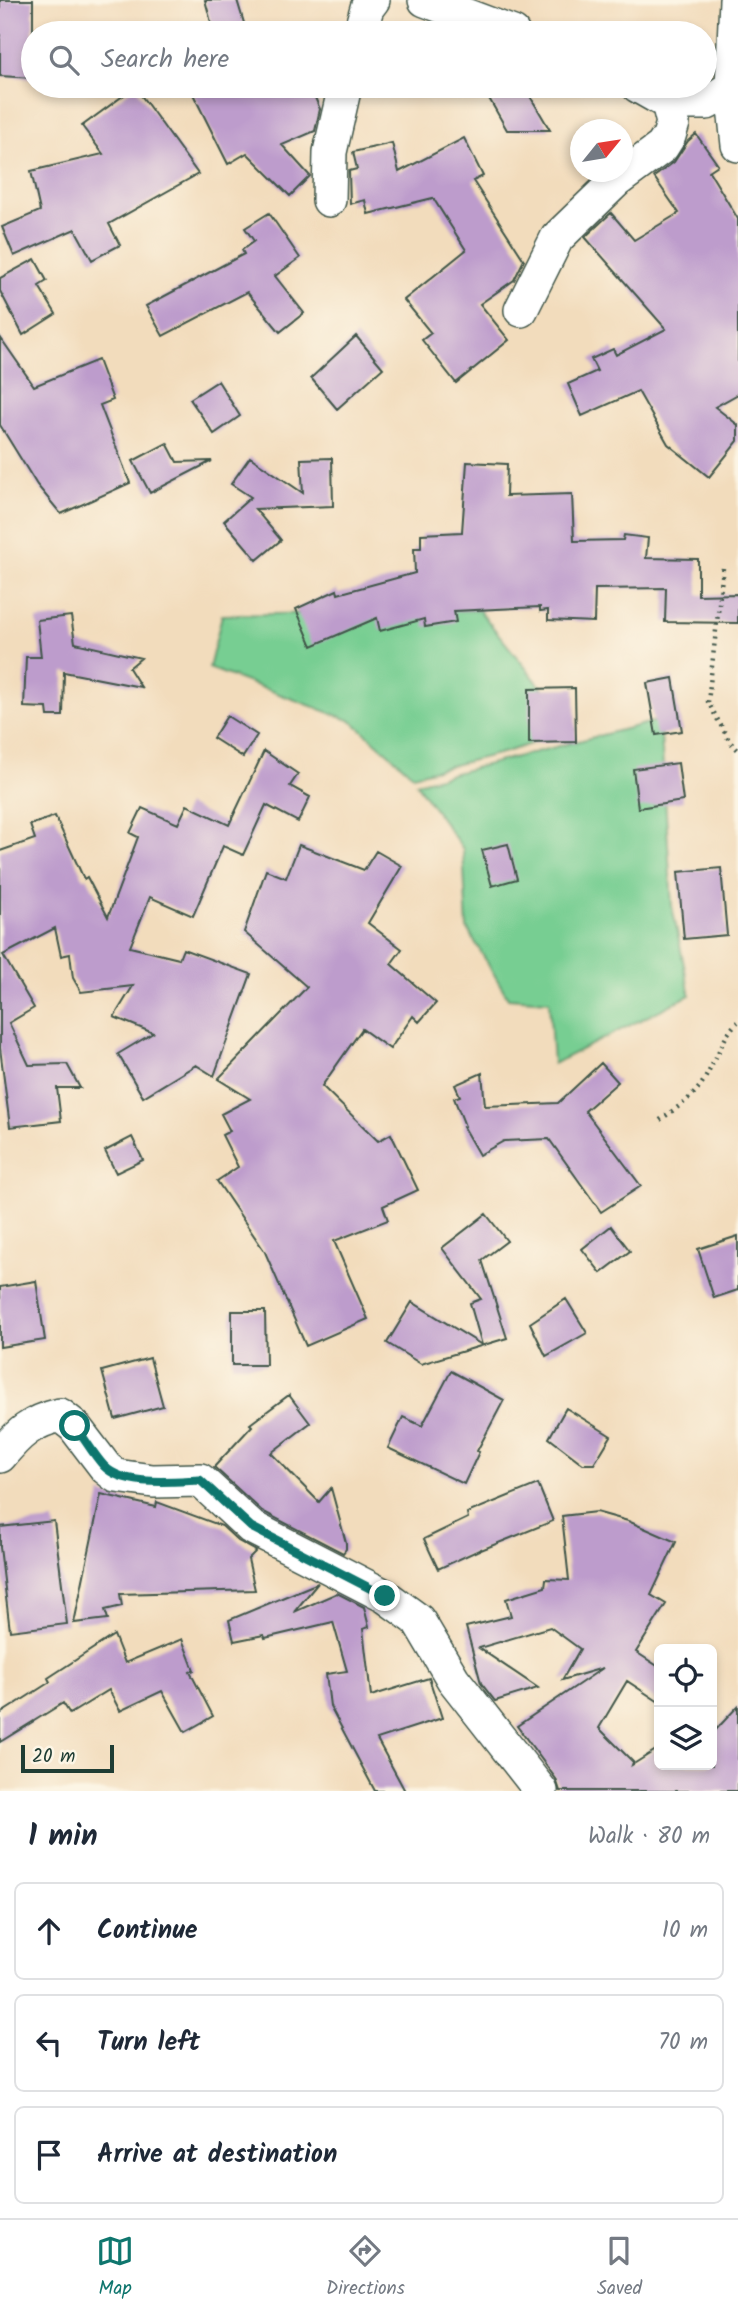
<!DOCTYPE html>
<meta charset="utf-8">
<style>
:root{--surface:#fff;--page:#f2f2f3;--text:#1f2937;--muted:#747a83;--line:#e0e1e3;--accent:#0f766e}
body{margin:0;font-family:Kalam,sans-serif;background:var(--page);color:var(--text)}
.controls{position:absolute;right:21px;bottom:21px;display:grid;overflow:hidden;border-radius:10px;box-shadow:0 4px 10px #0003}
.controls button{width:63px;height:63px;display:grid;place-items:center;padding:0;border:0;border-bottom:2px solid var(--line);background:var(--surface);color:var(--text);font:35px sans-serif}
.compass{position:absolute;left:570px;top:119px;width:63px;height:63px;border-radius:50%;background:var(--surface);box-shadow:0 4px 10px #0003;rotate:60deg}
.scale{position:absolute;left:21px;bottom:18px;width:93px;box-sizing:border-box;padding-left:7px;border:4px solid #1f3d34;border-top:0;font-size:19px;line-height:24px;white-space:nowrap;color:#1f3d34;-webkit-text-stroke:5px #fcf5e5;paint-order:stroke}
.stop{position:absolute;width:21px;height:21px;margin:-16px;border:5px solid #0f766e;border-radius:50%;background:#fff}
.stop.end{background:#0f766e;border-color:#fff;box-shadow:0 2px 7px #0008}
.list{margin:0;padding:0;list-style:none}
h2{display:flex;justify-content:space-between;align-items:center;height:91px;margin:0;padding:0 28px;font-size:30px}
h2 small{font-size:23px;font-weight:400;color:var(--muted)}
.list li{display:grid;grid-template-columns:46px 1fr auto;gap:21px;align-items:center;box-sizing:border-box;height:98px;margin:0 14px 14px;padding:0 14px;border:2px solid var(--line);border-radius:10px}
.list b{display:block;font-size:26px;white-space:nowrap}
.list em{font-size:23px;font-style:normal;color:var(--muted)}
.icon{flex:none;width:38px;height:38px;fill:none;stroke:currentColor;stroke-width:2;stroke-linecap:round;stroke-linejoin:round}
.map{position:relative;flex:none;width:738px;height:1791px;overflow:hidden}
.search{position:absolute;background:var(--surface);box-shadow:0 4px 10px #0003;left:21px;right:21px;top:21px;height:77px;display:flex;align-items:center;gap:18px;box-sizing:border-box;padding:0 24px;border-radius:38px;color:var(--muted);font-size:26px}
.sheet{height:427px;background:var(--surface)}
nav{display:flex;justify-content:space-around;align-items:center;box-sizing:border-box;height:98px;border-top:2px solid var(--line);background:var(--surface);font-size:19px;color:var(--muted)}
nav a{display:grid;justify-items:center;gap:4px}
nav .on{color:var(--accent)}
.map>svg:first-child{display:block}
.green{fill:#77ce92;stroke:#4b8663;stroke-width:2}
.building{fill:#bd9ccc}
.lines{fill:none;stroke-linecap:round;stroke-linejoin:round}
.minor-casing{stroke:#3f5548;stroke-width:36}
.path{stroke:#3f5548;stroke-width:4.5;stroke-dasharray:2 5;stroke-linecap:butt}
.minor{stroke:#fff;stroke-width:33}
.route{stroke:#0f766e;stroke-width:9}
</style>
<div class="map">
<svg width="738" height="1791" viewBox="0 0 738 1791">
<rect width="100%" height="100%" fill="#fcf5e5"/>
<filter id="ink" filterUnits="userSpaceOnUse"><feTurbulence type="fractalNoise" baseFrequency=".0143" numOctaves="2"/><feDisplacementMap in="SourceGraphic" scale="14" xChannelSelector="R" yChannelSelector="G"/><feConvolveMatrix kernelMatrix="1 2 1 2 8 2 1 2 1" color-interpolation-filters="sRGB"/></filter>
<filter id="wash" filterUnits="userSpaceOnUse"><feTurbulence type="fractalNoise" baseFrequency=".00686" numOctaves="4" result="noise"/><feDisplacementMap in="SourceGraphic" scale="28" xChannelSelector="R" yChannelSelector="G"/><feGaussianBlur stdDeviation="1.57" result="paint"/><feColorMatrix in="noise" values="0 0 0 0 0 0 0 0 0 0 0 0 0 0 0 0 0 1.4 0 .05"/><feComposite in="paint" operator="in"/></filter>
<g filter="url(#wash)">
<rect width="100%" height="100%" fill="#f2dcbc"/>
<!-- green -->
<path class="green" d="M479,610L575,729L506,752L413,775L352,721L209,668L222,615Z
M660,720L672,906L690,995L553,1064L549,1001L508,998L467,928L463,849L416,783Z"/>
<g id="blocks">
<!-- building -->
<path class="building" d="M0,0H33V78L0,76Z
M205,0H237L247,33H214Z
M189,86H310L320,109L315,131L282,145L310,176L290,196L247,153L228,164Z
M482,86H524L550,130H507Z
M135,87L198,174L109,224L120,245L92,260L75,229L14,256L2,227L40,211L31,171L103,154L82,126Z
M696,134L718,165L709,171L738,219V394L715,407L738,425V441L709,477L668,444L638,391L582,416L568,384L597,371L591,359L613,349L616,355L666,329L585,237L611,213L634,240L679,213L654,177L674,162L688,141Z
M464,138L483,176L473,181L524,260L514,280L480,304L509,340L456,383L422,340L431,333L404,300L466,250L433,198L368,214L365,200L350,204L349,171L357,169L353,152L392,143L399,172Z
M269,213L300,258L275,276L304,313L280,332L247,292L163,336L146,306L244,254L242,250L254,241L245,228Z
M35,259L47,281L39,286L56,314L23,335L0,291V278Z
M356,336L383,368L337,409L311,378Z
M0,337L34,386L98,360L113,400L100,405L130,483L61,514L37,485L0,425Z
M218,381L240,416L214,434L190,399Z
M167,443L177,462L212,461L150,493L133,461Z
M250,457L303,493L301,459L332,458L333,506L255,509L281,540L257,560L224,521L251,497L231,484Z
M467,462L507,464L506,496L572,494L574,541L623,540L624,535L648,538L646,558L698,559V595L738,594V623L665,622L666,588L595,589L594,622L548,620V610L540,611V607L454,611L456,622L425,627L424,619L380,631L377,618L312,646L296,609L337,590L338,594L415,573L414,548H421V534L462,532Z
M71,616L75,643L141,658L129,668L141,687L64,672L63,716H48L47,708L24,707L26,657H41L37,620Z
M673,678L682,731L656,735L647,683Z
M575,688L576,742L529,743V689Z
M227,716L257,735L243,757L213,738Z
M264,751L298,774L290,786L310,797L298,822L266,805L243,855L223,846L193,916L150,897L130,947L179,959L183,949L251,974L214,1076L196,1065L143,1097L118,1054L153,1033L114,1017L133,986L81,992L73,978L70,954L61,956L55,928L3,955L34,1008L9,1023L29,1065L67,1064L80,1088H57L61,1121L10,1127L0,1048V851L35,839L30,825L55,816L84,879L87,877L108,917L138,837L130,833L142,808L178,824L187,805L229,825Z
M678,763L683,801L638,808L633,769Z
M508,844L517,879L492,886L482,850Z
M299,845L364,870L376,851L402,866L368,923L402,949L391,964L436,1003L419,1022L413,1016L390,1049L362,1029L322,1086L378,1141L391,1134L418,1190L383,1206L388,1220L334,1241L368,1319L306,1346L265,1252L217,1181L238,1167L222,1135L230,1131L221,1114L250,1099L218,1079L307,987L244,932L266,870L286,878Z
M721,868L727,935L684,939L678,872Z
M601,1063L618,1082L585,1111L641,1186L601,1212L549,1139L504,1141L479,1155L463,1127L465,1126L454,1098L460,1096L455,1085L482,1073L485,1106L558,1103Z
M132,1137L143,1160L116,1173L105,1151Z
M486,1214L507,1241L482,1260L507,1338L421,1364L387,1343L412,1302L482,1345L470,1303L481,1299L442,1248Z
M611,1226L630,1251L601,1273L582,1249Z
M738,1236V1290L714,1298L698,1249Z
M36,1281L45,1340L0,1347V1287Z
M566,1299L587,1333L546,1356L530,1323Z
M232,1311H265L266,1365H232Z
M150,1358L163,1406L115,1419L102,1371Z
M451,1371L504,1400L477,1451L479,1452L464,1484L388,1448L403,1417L422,1426Z
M289,1395L310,1423L271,1453L319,1502L331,1488L346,1543V1549L343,1553L262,1511L214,1467L252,1426L250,1424Z
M566,1408L611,1436L594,1464H583L549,1438Z
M538,1484L553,1521L481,1550V1549L438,1569L424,1539L468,1518L467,1513Z
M101,1494L156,1507L157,1502L222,1526L238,1541L256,1551L248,1559L255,1590L120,1594L122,1606L105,1610L108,1619L74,1623Z
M596,1512L628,1521L676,1542L651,1595L666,1604L636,1652L659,1667V1702L627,1681L599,1728L633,1762L632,1765L659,1748V1765H712V1734L738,1706V1791H560L556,1779L517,1726L603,1668L562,1680L580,1649L550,1627L479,1648L538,1688L495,1701L481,1683L466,1627L511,1616L506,1599L545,1587L546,1579L569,1580L562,1516Z
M54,1521L67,1624L10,1631L0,1547V1527Z
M318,1583L294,1612L337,1593L364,1607L369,1627L363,1629L371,1696L429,1678L442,1718L377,1739L405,1791H375L330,1706L326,1674L347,1671L333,1622L265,1638L264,1635L234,1641L229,1620Z
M114,1635L125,1663L182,1639L194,1670L190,1672L213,1716L185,1732L162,1691L120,1711L109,1690L70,1714L63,1703L0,1742V1714L50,1682L48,1678Z"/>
</g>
</g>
<g filter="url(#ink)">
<use href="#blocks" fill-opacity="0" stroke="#3f5548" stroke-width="2"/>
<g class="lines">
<!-- minor casing -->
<g class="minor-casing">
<path id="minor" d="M425,0L513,33
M736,0L732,87L738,145
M360,33L367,8L373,0
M638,86L668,103H707L732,87H738
M329,200L330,152L345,86
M521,310L557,238L616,181L662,147L669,136L673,123L668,103
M0,1456C19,1433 31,1422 60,1415L74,1426L106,1468L116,1476L153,1481L200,1480L251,1527L385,1596L418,1620L453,1679L541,1791"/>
</g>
<!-- path -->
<path class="path" d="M723,568L708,702L730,742L738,750
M660,1120C672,1111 685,1103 695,1092C712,1075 722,1034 738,1022"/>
<!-- minor -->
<use href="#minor" class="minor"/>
</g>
</g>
<g class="lines" filter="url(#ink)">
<!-- route -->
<path class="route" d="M75,1426C85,1439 93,1454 104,1466C124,1487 174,1481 200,1480L251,1527L385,1596"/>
</g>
</svg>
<div class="controls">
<button><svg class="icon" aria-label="locate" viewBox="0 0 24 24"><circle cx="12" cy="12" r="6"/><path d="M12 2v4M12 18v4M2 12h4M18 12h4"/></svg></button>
<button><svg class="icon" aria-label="layers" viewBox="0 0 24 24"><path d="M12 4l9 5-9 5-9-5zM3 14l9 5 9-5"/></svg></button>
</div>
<svg class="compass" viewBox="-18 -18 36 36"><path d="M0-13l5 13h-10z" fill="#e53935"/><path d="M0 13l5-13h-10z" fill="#747a83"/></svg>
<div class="scale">20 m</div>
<div class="stop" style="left:75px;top:1426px"></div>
<div class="stop end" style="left:385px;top:1596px"></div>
<div class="search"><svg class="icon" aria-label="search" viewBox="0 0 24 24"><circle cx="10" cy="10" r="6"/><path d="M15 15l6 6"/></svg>Search here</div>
</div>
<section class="sheet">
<h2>1 min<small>Walk · 80 m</small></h2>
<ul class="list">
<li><svg class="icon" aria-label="ahead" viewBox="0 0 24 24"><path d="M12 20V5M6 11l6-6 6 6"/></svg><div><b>Continue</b></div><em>10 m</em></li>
<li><svg class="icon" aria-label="left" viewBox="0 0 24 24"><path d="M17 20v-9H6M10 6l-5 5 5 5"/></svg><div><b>Turn left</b></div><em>70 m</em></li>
<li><svg class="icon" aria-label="arrive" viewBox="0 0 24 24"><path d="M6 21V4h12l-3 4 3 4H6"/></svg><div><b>Arrive at destination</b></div></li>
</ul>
</section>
<nav>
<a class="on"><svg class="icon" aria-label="map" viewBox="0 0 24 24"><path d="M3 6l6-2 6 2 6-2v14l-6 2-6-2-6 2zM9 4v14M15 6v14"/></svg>Map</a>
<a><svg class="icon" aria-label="directions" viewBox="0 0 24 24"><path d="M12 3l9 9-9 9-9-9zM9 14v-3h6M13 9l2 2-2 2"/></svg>Directions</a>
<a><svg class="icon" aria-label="saved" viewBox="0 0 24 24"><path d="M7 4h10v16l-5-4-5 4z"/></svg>Saved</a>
</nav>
